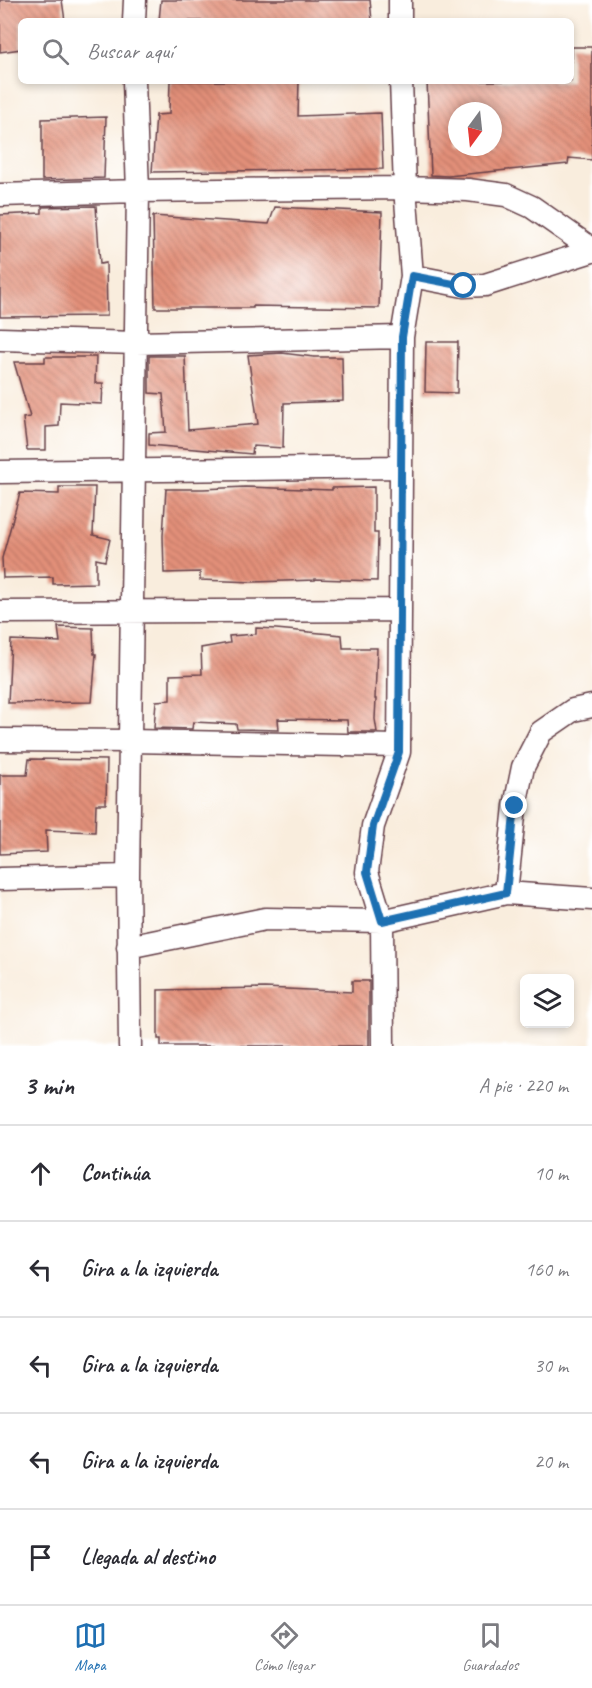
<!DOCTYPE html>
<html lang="es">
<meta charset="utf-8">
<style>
:root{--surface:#fff;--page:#f7f7f7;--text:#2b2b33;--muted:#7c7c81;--line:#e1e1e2;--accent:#1f6fb2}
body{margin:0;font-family:Caveat,sans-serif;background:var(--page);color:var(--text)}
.controls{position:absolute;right:18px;bottom:18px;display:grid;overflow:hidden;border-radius:9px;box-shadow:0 3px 9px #0003}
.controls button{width:54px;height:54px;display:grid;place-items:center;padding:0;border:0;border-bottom:2px solid var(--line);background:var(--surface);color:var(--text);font:30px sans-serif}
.compass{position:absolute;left:448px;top:102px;width:54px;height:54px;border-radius:50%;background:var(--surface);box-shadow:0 3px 9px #0003;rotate:195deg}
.stop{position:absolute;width:18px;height:18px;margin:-14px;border:4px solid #1f6fb2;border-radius:50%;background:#fff}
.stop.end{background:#1f6fb2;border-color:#fff;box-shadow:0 2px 6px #0008}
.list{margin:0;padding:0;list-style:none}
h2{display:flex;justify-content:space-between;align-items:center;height:78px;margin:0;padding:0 24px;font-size:26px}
h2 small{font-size:20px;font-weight:400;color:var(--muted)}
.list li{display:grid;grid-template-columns:39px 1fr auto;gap:18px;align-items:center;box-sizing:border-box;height:96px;padding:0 24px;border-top:2px solid var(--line)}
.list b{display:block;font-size:22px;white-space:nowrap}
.list em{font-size:20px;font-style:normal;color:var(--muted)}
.icon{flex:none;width:33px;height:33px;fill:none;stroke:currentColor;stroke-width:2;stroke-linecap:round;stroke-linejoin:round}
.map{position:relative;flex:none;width:592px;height:1046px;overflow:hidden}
.search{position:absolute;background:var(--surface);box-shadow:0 3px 9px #0003;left:18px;right:18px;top:18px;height:66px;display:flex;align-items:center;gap:15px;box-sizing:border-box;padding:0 21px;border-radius:9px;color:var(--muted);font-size:22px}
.sheet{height:558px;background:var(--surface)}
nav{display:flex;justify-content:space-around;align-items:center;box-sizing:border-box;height:84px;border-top:2px solid var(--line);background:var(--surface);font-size:16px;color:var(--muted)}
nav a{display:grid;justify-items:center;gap:3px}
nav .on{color:var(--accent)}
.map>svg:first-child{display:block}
.building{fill:url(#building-back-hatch);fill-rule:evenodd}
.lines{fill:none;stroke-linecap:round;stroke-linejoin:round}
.minor-casing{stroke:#643e46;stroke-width:25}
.minor{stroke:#fff;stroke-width:22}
.route{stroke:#1f6fb2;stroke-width:8}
</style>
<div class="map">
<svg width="592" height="1046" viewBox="0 0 592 1046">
<defs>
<pattern id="building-back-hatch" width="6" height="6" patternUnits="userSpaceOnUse" patternTransform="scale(1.5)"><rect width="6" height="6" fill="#e39079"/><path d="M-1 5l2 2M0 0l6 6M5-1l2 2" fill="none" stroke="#ba7563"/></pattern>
</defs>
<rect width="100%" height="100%" fill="#fff"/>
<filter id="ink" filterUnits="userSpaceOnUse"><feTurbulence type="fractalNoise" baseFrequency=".0167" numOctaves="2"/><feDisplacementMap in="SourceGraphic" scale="12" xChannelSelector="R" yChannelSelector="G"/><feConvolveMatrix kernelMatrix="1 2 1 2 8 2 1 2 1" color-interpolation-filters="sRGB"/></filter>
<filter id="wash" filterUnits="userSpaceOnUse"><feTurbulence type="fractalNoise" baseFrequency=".008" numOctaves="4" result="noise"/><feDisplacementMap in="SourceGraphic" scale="24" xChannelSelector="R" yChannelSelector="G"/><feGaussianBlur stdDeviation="1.35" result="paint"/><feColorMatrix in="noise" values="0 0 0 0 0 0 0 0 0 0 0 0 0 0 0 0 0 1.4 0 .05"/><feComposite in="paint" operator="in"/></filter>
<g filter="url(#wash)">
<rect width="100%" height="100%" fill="#f9eddd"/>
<g id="blocks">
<!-- building -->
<path class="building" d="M0,0H62L65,21H21V49L0,52Z
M161,0H370L372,21H159Z
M571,47H592V160L569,158L568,164L448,176L431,175L427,81H571ZM457,111H493V147H457Z
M170,81H299L298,116L381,113L383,169L152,172L156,115L169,114Z
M106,117L104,178L42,180V119Z
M96,206L100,264L106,263L107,316L0,317V215L42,213V207Z
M275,207L382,212L379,308L253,306V308H155L153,216L269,224Z
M426,342H458L457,393L425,392Z
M282,353L314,357H342L343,401L284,403L283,448L253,446L252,454L149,445V433L166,432L163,394L149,393V356H185L188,430L258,424L248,355Z
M45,357H96L95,383H103L102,404L60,402L59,426L46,427V450H27L23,418L30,417L14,362H45Z
M59,487H95L93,535L110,539L105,561L96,559V583L53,584V577L3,578L2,558L20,493L59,494Z
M245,487L332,490V488L374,487V533H378L377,581L315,579V580L254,582L200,580V572L164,573L163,536L166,489H203Z
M58,627L93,628L94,654H96L92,702L8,703L11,640L60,642Z
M256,628L276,629L342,635L343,648H377L375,699H376L375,719L377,732H348L347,720L278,719L279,730L237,729L236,724L193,722L192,729L154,728L156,701L170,700V675L202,674L201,648L230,643L229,636L256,634Z
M29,759L107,760L106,804H96L95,832L46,830L47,852L0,854V775H27Z
M352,981H369V1046H161V1039H158V990L265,988L352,992Z"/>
</g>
</g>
<g filter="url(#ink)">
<use href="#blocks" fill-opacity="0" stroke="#643e46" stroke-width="1.5"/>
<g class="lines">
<!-- minor casing -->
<g class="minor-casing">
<path id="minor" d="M400,0V21
M134,21L135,0
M0,195L138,191L405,188L468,190L506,195L532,207L592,249
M412,276L464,286L485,285L592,251
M0,339L136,343L402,337
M0,472L401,467
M0,612L400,610
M0,740L130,741L399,746
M0,879L128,876
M506,893L515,806L523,767L541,732L573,710L592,706
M128,947L265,919L382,921L506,893L592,899
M130,1046L128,876L138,191L134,81
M383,1046L382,921L367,872L373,826L399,752L402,337L412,276L405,188L401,81"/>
</g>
<!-- minor -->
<use href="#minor" class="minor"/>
</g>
</g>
<g class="lines" filter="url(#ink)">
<!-- route -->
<path class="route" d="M464,286L412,276L402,337L399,752L373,826L367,872L382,921L506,893L515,806"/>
</g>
</svg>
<div class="controls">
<button><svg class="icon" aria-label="layers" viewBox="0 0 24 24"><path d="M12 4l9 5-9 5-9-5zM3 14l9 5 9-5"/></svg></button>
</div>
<svg class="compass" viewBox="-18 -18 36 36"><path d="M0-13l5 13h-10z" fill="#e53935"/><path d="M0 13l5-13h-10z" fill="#7c7c81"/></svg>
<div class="stop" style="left:464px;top:286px"></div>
<div class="stop end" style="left:515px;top:806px"></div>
<div class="search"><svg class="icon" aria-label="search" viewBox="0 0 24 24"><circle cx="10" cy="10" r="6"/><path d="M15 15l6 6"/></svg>Buscar aquí</div>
</div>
<section class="sheet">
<h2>3 min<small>A pie · 220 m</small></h2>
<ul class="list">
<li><svg class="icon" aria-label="ahead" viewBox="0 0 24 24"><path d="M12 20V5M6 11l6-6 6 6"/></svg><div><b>Continúa</b></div><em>10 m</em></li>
<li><svg class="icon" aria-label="left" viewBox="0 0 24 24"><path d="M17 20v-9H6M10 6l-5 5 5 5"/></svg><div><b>Gira a la izquierda</b></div><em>160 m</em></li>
<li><svg class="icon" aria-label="left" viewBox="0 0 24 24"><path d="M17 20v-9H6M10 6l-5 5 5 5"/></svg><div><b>Gira a la izquierda</b></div><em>30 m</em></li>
<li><svg class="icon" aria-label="left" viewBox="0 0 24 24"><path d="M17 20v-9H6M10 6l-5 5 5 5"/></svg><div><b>Gira a la izquierda</b></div><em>20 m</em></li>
<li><svg class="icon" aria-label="arrive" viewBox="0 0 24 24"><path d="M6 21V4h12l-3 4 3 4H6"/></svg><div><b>Llegada al destino</b></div></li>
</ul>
</section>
<nav>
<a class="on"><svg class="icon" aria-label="map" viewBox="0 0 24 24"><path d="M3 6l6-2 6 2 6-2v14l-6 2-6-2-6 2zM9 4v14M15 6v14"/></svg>Mapa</a>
<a><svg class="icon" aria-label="directions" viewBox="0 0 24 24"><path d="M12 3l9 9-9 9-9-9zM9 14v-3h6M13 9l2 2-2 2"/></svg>Cómo llegar</a>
<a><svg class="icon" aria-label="saved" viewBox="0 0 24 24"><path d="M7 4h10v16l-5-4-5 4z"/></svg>Guardados</a>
</nav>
